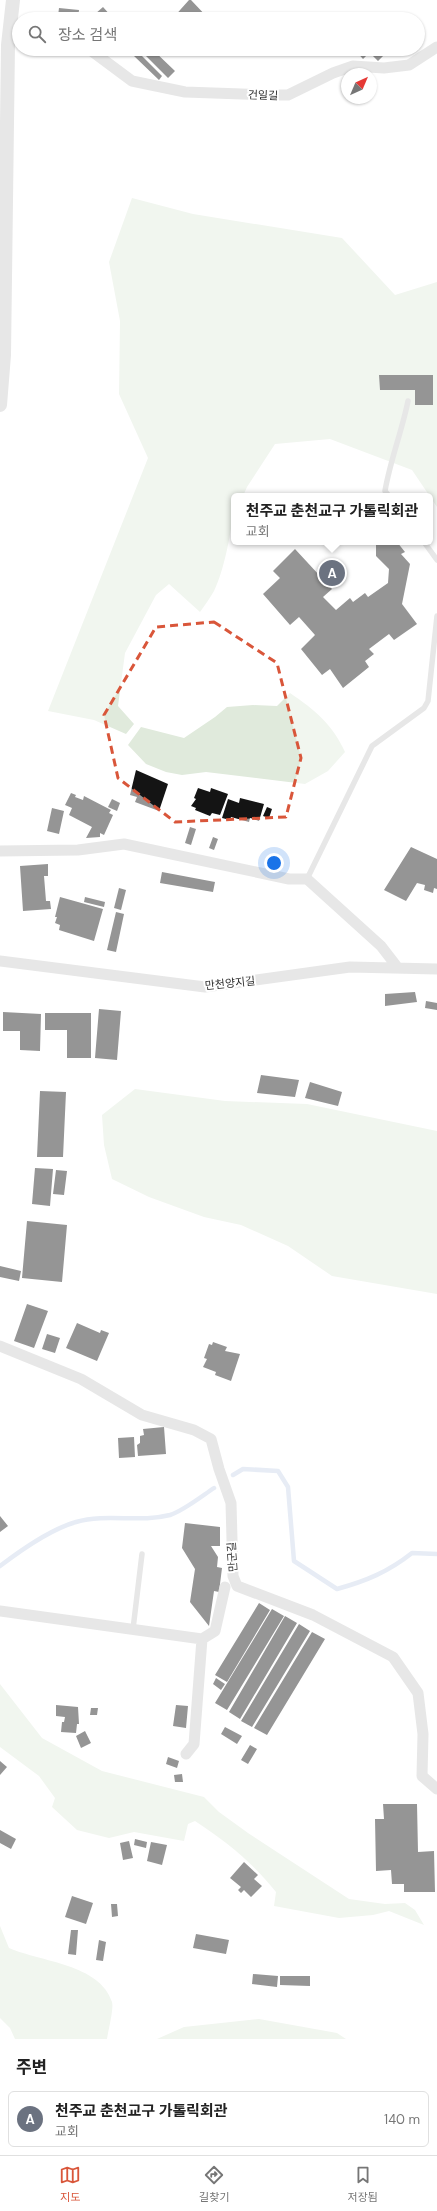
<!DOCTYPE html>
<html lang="ko">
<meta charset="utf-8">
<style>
:root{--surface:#fff;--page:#f6f6f6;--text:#222;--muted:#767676;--line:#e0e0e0;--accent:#d9563a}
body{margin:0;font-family:"DM Sans","Noto Sans KR",sans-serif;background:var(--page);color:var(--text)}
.compass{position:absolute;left:341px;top:68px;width:36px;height:36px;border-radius:50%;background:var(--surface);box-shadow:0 1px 3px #0004;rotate:44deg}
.you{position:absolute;left:274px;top:863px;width:14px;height:14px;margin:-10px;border:3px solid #fff;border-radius:50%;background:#1a73e8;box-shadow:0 0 0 6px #1a73e833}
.badge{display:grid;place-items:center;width:26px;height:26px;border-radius:50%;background:var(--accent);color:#fff;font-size:13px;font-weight:700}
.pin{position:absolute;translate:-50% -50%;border:2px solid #fff;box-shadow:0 1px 4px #0006}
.popup{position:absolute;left:231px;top:493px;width:202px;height:52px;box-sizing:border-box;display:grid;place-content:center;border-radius:6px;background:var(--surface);filter:drop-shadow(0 1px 3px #0005);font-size:13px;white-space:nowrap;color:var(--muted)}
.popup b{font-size:15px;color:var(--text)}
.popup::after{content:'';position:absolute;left:50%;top:100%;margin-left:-8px;border:8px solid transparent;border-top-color:var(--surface)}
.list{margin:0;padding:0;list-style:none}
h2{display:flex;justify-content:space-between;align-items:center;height:52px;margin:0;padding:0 16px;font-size:17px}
h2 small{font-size:13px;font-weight:400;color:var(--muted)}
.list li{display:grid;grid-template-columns:26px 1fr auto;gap:12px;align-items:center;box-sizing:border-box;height:56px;margin:0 8px 8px;padding:0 8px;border:1px solid var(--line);border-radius:6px}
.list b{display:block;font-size:15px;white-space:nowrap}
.list p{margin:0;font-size:13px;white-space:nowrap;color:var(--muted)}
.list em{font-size:13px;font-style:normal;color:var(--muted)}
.icon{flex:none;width:22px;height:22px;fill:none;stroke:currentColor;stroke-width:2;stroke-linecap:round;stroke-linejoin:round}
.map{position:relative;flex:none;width:437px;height:2039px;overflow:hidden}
.search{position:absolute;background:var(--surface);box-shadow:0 1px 3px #0004;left:12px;right:12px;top:12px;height:44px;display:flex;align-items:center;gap:10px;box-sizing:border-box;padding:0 14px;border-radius:22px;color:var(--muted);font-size:15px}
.sheet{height:116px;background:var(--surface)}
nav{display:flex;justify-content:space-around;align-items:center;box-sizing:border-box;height:56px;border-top:1px solid var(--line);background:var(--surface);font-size:11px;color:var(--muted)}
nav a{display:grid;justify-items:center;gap:2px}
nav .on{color:var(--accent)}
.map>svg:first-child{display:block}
.green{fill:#e0eadc}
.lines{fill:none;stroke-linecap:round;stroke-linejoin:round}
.stream{stroke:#c9d5e9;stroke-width:4.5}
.building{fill:#141414}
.service{stroke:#cacaca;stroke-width:5.5}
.minor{stroke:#cacaca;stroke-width:11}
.tertiary{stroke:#cacaca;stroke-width:14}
.marked{fill:none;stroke:#d9563a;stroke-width:3;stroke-dasharray:8 5;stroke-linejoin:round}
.labels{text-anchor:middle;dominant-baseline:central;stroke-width:4;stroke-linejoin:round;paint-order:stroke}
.street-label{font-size:11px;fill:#2d2d2d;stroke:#fff}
</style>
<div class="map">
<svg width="437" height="2039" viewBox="0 0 437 2039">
<rect width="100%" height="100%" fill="#fff"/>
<!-- green -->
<path class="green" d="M132,198L193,214L342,238L395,295L437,282V507L412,470L330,439L275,444L247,487L243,496H234C234,521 225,569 214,591C210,598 205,605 200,612L169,584L156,595L125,653L118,706L134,724L126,734L94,720L48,711L148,458L119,394L120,321L109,262Z
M290,693C315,710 333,725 345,752L328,771L305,784L206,772L182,775L166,772L146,764L128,745L141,727L184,738L215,717L227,707L253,705L277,706Z
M135,1089L225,1101L307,1104L437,1131V1294L332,1276L288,1246L241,1225L204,1217L149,1197L112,1179L104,1145L102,1115Z
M0,1684L42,1738L102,1771L204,1797L219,1812L248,1833L349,1899L385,1904L405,1903L415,1910L424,1925L389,1911L373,1915L339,1918L274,1906L276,1892C252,1862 227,1842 195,1821L188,1824L184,1841L134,1832L109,1838L77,1830L52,1807L55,1798L39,1776L0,1747Z
M0,1926L9,1948C41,1962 100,1964 112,2002C114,2009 108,2031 107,2039H15L10,2028L0,2018Z
M259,2019L337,2033L346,2039H157L184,2027Z"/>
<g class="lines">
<!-- stream -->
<path class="stream" d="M233,1475L243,1469L278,1471L288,1487L294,1561L337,1589C366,1581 388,1572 412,1553L437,1554
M0,1566C21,1550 51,1529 76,1522C107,1513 139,1523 170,1515C183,1511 202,1496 214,1488"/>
</g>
<!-- building -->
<path class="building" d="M189,0H191L209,19H172Z
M103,7L112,17L115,19H99L95,14Z
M59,8L79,10L78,18L58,16Z
M145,49H152L175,71L168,78L142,52Z
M208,49H221L215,55Z
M354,49H373L363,59Z
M378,49H390L378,61L372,55Z
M138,52L162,76L159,80L134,56Z
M379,375H433V405H415V390H380Z
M376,542H397L405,552L401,554L410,564L402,604L417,624L394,640L389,634L369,649L374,654L365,661L369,667L343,688L330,669L322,675L301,649L315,635L299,617L290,625L263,594L280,578L273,571L295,549L332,589L323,597L336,610L350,598L353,602L365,593L368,597L388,583L389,569L376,556Z
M136,770L168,784L159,811L135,802L137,797L130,795Z
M198,788L210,792L211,788L228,794L220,815L212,813L210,816L195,810L196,808L191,806L196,799L194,798Z
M71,793L76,795L75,797L83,800L84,796L111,810L109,813L113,815L104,835L100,833V837L86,838L92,827L69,815L72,808L65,805Z
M240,798L264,804L259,821L250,818L249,822L231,817L230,820L222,818L228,799L239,803Z
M112,799L120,803L117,811L108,807Z
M267,807L272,809L269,818L263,816Z
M52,808L64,811L59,834L47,831Z
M190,827L196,829L191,845L185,843Z
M213,837L218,839L214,850L209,848Z
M411,847L437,859V889L434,888L433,893L424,890L425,885L417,883L406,901L384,890Z
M48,864V876H44L46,901H50L51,909L23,911L20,866Z
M162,872L215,882L213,892L160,883Z
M119,888L126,890L121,910L114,908Z
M60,897L103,909L94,941L59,930L60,925L55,923L57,917H55Z
M85,897L105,902L104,907L84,902Z
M116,912L124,914L116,952L107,950Z
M415,992L417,1002L385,1006V994Z
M426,1001L437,1003V1010L425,1008Z
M99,1009L121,1011L117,1060L95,1058Z
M3,1012L41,1014L40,1051L20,1050V1031H3Z
M45,1013H91V1058H67V1030H45Z
M261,1075L299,1080L295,1097L257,1093Z
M310,1082L342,1092L338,1106L305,1098Z
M40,1091L66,1092L63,1157H37Z
M35,1168L53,1169L50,1206L32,1204Z
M56,1170L67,1171L64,1195L53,1194Z
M27,1221L67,1225L62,1282L22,1278Z
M0,1266L21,1271L19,1281L0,1277Z
M27,1304L48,1311L34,1348L14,1341Z
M77,1323L100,1333L101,1330L109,1333L97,1361L66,1348Z
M47,1334L60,1338L55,1353L42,1349Z
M213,1342L227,1347L225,1351L240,1354L231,1381L215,1375L216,1372L203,1367L207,1359L204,1358L209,1344L212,1345Z
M164,1427L166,1454L138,1456L137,1445L140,1443V1436L144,1435L143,1429Z
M134,1437L135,1457L119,1458L118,1438Z
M0,1516L8,1526L0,1532Z
M185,1523L220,1527V1546H211L218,1557L217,1567L222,1568L219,1592L214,1591L209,1626L190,1602L195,1569L182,1548Z
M259,1603L270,1610L227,1682L215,1675Z
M272,1609L284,1616L227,1710L215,1703Z
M285,1616L297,1623L240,1719L229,1712Z
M299,1624L310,1631L252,1727L241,1721Z
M312,1632L325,1639L267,1735L254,1728Z
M216,1678L225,1684L221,1690L213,1684Z
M56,1705L78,1707L79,1724H77L76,1733L61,1732L62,1722H64L65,1717L56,1716Z
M176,1705L188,1706L186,1728L173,1726Z
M91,1708H98L97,1715H90Z
M225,1727L242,1736L237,1744L221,1734Z
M85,1731L91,1743L81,1748L76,1736Z
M250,1745L257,1749L248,1764L241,1760Z
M168,1757L179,1761L177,1768L166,1764Z
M0,1761L7,1767L0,1775Z
M182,1774L183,1782H175L174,1775Z
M383,1804H417L418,1852L434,1851L435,1892H404V1884H392L391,1870L376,1871L375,1819H384Z
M0,1830L16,1839L11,1849L0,1843Z
M135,1839L147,1842L146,1848L134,1845Z
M129,1841L133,1858L123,1860L120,1843Z
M151,1842L167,1845L162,1865L147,1861Z
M244,1862L258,1875L254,1879L262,1886L251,1897L244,1890L241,1893L238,1890L241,1887L230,1878Z
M72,1896L93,1903L86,1924L65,1917Z
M111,1904H117L118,1916L112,1917Z
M71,1930H78L76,1955L68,1954Z
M196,1934L229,1940L226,1954L193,1948Z
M99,1940L106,1942L103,1961L96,1960Z
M253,1974L278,1976L277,1987L252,1984Z
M280,1976H310V1986L280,1985Z"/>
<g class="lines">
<!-- service -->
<path class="service" d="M389,496L385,491C390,461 402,431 408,401
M424,542L437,560
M307,879L372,746L424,708L428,701L437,616
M133,1629L142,1554"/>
<!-- minor -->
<path class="minor" d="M89,49L132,81L185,92L273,95H288L333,73L353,66L384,68L409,65L437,47
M0,851L78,850L124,844L289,879H307L381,946L398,968
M0,961L205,987L350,967L437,969
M0,1346L81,1379L142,1415L194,1430L211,1439L219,1469L231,1503L233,1576L237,1586L313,1615L393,1657L418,1693L423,1734L422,1776L437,1789
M0,1611L202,1639
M186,1754L194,1744L202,1639L215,1631L225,1587"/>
<!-- tertiary -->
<path class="tertiary" d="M0,405L4,355L8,45L13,0"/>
</g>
<!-- marked area -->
<path d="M0 0H437V2039H0ZM214,622L277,663L301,758L286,817L175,822L118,778L104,715L156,627Z" fill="#fff" fill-opacity=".55" fill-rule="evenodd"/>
<path class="marked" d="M214,622L277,663L301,758L286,817L175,822L118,778L104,715L156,627Z"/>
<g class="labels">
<!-- street labels -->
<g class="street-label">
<text transform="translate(263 95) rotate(2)">건일길</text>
<text transform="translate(230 983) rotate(-6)">만천양지길</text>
<text transform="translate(232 1557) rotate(-94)">만군길</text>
</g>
</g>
</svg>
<svg class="compass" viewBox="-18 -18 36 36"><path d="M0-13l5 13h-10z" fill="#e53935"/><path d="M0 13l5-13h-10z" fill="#767676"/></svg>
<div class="you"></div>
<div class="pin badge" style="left:332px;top:573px;background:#6b7280">A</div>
<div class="popup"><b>천주교 춘천교구 가톨릭회관</b>교회</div>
<div class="search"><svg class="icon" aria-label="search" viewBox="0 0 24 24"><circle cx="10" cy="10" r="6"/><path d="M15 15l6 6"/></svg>장소 검색</div>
</div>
<section class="sheet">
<h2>주변<small></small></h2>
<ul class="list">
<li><span class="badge" style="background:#6b7280">A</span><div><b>천주교 춘천교구 가톨릭회관</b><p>교회</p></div><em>140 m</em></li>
</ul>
</section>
<nav>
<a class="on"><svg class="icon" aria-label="map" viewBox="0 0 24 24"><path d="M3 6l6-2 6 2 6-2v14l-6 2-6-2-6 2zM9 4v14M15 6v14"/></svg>지도</a>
<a><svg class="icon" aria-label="directions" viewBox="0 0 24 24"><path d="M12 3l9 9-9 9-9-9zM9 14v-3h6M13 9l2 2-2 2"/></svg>길찾기</a>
<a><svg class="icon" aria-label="saved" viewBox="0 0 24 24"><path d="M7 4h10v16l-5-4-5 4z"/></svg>저장됨</a>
</nav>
